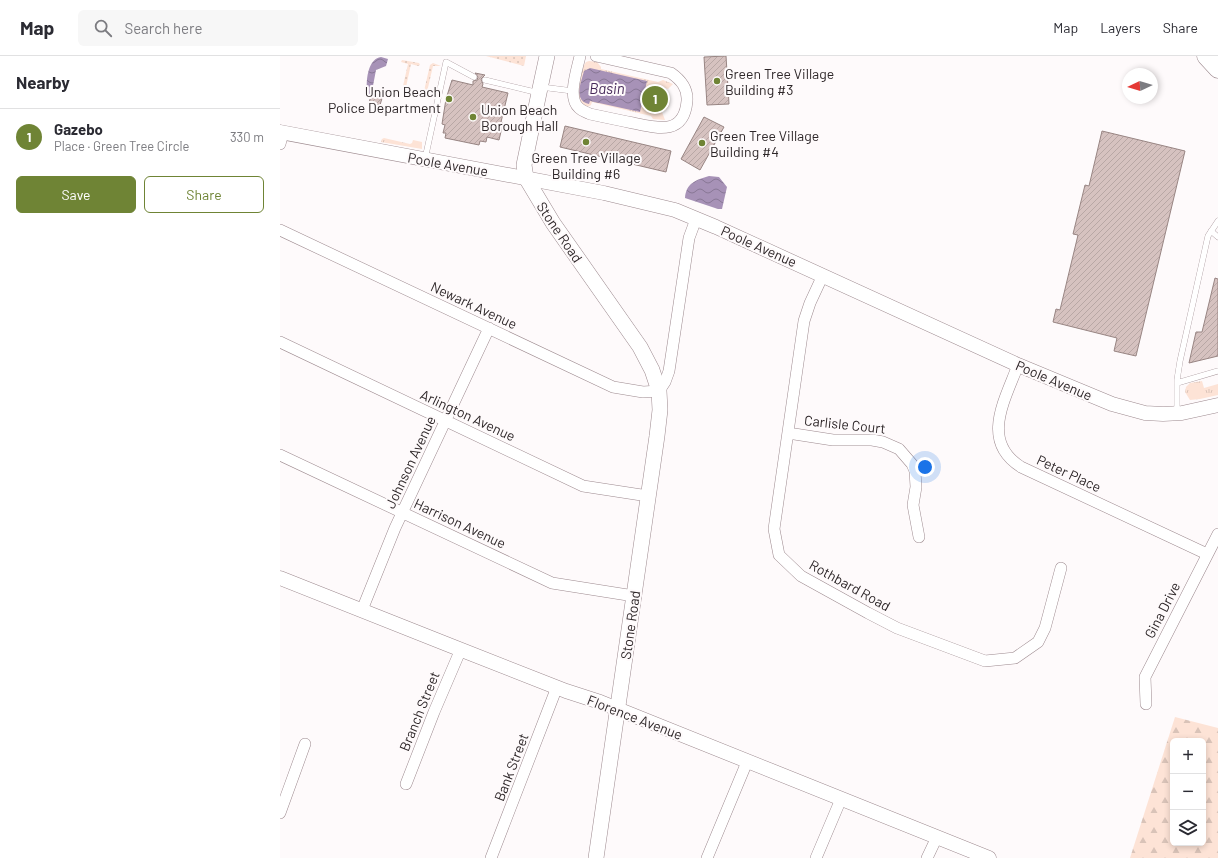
<!DOCTYPE html>
<meta charset="utf-8">
<style>
:root{--surface:#fff;--page:#f7f7f7;--text:#2b2b33;--muted:#7c7c81;--line:#e1e1e2;--accent:#6f8435}
body{margin:0;font-family:Barlow,sans-serif;background:var(--page);color:var(--text)}
.controls{position:absolute;right:12px;bottom:12px;display:grid;overflow:hidden;border-radius:6px;box-shadow:0 2px 6px #0003}
.controls button{width:36px;height:36px;display:grid;place-items:center;padding:0;border:0;border-bottom:1px solid var(--line);background:var(--surface);color:var(--text);font:20px sans-serif}
.compass{position:absolute;left:842px;top:12px;width:36px;height:36px;border-radius:50%;background:var(--surface);box-shadow:0 2px 6px #0003;rotate:266deg}
.you{position:absolute;left:645px;top:411px;width:14px;height:14px;margin:-10px;border:3px solid #fff;border-radius:50%;background:#1a73e8;box-shadow:0 0 0 6px #1a73e833}
.badge{display:grid;place-items:center;width:26px;height:26px;border-radius:50%;background:var(--accent);color:#fff;font-size:13px;font-weight:700}
.pin{position:absolute;translate:-50% -50%;border:2px solid #fff;box-shadow:0 1px 4px #0006}
.list{margin:0;padding:0;list-style:none}
h2{display:flex;justify-content:space-between;align-items:center;height:52px;margin:0;padding:0 16px;font-size:17px}
h2 small{font-size:13px;font-weight:400;color:var(--muted)}
.list li{display:grid;grid-template-columns:26px 1fr auto;gap:12px;align-items:center;box-sizing:border-box;height:56px;padding:0 16px;border-top:1px solid var(--line)}
.list b{display:block;font-size:15px;white-space:nowrap}
.list p{margin:0;font-size:13px;white-space:nowrap;color:var(--muted)}
.list em{font-size:13px;font-style:normal;color:var(--muted)}
.actions{display:flex;gap:8px;padding:12px 16px}
.actions a{flex:1;padding:9px 0;border:1px solid var(--accent);border-radius:6px;text-align:center;font-size:14px;color:var(--accent)}
.actions .main{background:var(--accent);color:#fff}
.icon{flex:none;width:22px;height:22px;fill:none;stroke:currentColor;stroke-width:2;stroke-linecap:round;stroke-linejoin:round}
.map{position:relative;flex:none;width:938px;height:802px;overflow:hidden}
header{display:flex;align-items:center;gap:24px;box-sizing:border-box;height:56px;padding:0 20px;background:var(--surface);border-bottom:1px solid var(--line)}
header strong{font-size:19px}
nav{display:flex;gap:22px;margin-inline-start:auto;font-size:14px}
.search{width:280px;height:36px;background:var(--page);display:flex;align-items:center;gap:10px;box-sizing:border-box;padding:0 14px;border-radius:6px;color:var(--muted);font-size:15px}
main{display:flex}
aside{flex:1;background:var(--surface)}
.map>svg:first-child{display:block}
.grass{fill:url(#grass-tufts)}
.forest{fill:url(#forest-firs);fill-rule:evenodd}
.park{fill:url(#park-dots)}
.water{fill:url(#water-waves)}
.building{fill:url(#building-hatch);stroke:#988583}
.lines{fill:none;stroke-linecap:round;stroke-linejoin:round}
.service-casing{stroke:#9d8a8f;stroke-width:6}
.minor-casing{stroke:#9d8a8f;stroke-width:12}
.tertiary-casing{stroke:#9d8a8f;stroke-width:15}
.secondary-casing{stroke:#9d8a8f;stroke-width:16}
.trunk-casing{stroke:#9d8a8f;stroke-width:19}
.service{stroke:#fff;stroke-width:5.5}
.minor{stroke:#fff;stroke-width:11}
.tertiary{stroke:#fff;stroke-width:14}
.secondary{stroke:#fff;stroke-width:15}
.trunk{stroke:#fff;stroke-width:18}
.poi-dot{fill:#6f8435;stroke:#fefafb;stroke-width:1.5}
.labels{text-anchor:middle;dominant-baseline:central;stroke-width:4;stroke-linejoin:round;paint-order:stroke}
.poi-label{font-size:14px;fill:#2e2729;stroke:#fefafb;text-anchor:start}
.street-label{font-size:14px;fill:#2e2729;stroke:#fefafb}
.water-label{font-size:15px;font-style:italic;fill:#462959;stroke:#fefafb}
</style>
<header>
<strong>Map</strong>
<div class="search"><svg class="icon" aria-label="search" viewBox="0 0 24 24"><circle cx="10" cy="10" r="6"/><path d="M15 15l6 6"/></svg>Search here</div>
<nav><a>Map</a><a>Layers</a><a>Share</a></nav>
</header>
<main>
<aside>
<h2>Nearby<small></small></h2>
<ul class="list">
<li><span class="badge">1</span><div><b>Gazebo</b><p>Place · Green Tree Circle</p></div><em>330 m</em></li>
</ul>
<div class="actions"><a class="main">Save</a><a>Share</a></div>
</aside>
<div class="map">
<svg width="938" height="802" viewBox="0 0 938 802">
<defs>
<pattern id="grass-tufts" width="24" height="20" patternUnits="userSpaceOnUse"><rect width="24" height="20" fill="#fde3d6"/><path d="M3 7l-1-3M5 7V3M7 7l1-3M15 17l-1-3M17 17v-4M19 17l1-3" fill="none" stroke="#d9c3b8"/></pattern>
<pattern id="forest-firs" width="22" height="20" patternUnits="userSpaceOnUse"><rect width="22" height="20" fill="#fde3d6"/><path d="M5 1l3.5 6h-7zM16 11l3.5 6h-7z" fill="#d9c3b8"/></pattern>
<pattern id="park-dots" width="8" height="8" patternUnits="userSpaceOnUse"><rect width="8" height="8" fill="#fde3d6"/><path d="M2 2h.1M6 6h.1" fill="none" stroke="#d9c3b8" stroke-width="1.8" stroke-linecap="round"/></pattern>
<pattern id="water-waves" width="16" height="10" patternUnits="userSpaceOnUse"><rect width="16" height="10" fill="#a792b7"/><path d="M0 5q4-4 8 0t8 0" fill="none" stroke="#887795"/></pattern>
<pattern id="building-hatch" width="6" height="6" patternUnits="userSpaceOnUse"><rect width="6" height="6" fill="#d6c2c0"/><path d="M-1 1l2-2M0 6l6-6M5 7l2-2" fill="none" stroke="#b8a7a5"/></pattern>
</defs>
<rect width="100%" height="100%" fill="#fefafb"/>
<!-- grass -->
<path class="grass" d="M309,5L317,6L321,11V13L378,26L383,24L393,28L388,33L382,31L377,33L375,39L372,38L370,46L378,48L380,40L376,39L378,35L381,33L387,34C392,43 391,52 382,56L385,64L373,63L371,60L312,46L311,49C308,51 306,52 303,48C293,38 301,21 304,9L306,6Z
M104,82L130,88L132,87L133,84L142,86V93L101,86L102,83Z
M922,325L924,332L938,328V339L920,343L910,344L905,336L906,331L910,327Z"/>
<!-- forest -->
<path class="forest" d="M895,661L938,672V802H850ZM893,685H923V787H893Z"/>
<!-- park -->
<path class="park" d="M206,0H246L244,10Z
M122,4L139,7L140,9L138,10L131,8L126,31L123,30L128,8L121,6Z
M153,7L161,10H153L147,36L144,35L150,9Z"/>
<!-- water -->
<path class="water" d="M101,1L108,3L106,10L96,14L92,35L89,39L87,37C86,26 87,3 101,1Z
M310,12L367,25L360,56L310,45L309,48C293,44 301,27 304,15Z
M429,120L439,121L447,131L442,153H438L405,142C406,127 416,124 429,120Z"/>
<!-- building -->
<path class="building" d="M446,0L449,48L427,49L424,1Z
M195,17L205,19L201,23L203,28L202,31L228,37L221,66L223,67L219,84L207,81L206,86L200,85L199,89L165,82L166,77H163L165,69L162,68L166,43L172,24L193,29V25L197,24L198,21Z
M92,36L103,39L100,49L89,47Z
M372,38L380,40L378,48L370,46Z
M424,61L444,71L420,114L401,103Z
M285,70L391,95L386,116L280,91Z
M822,75L905,95L856,300L834,295L837,282L773,266L776,253L780,254L798,179L793,178L805,129L809,130Z
M935,222L938,223V300L909,307L916,276H922Z"/>
<g class="lines">
<!-- service casing -->
<g class="service-casing">
<path id="service" d="M205,24L259,37
M261,31L293,35
M145,103L166,6L194,21
M931,175L938,181
M897,327L938,315
M897,357V324L900,305L928,180L938,165"/>
</g>
<!-- minor casing -->
<g class="minor-casing">
<path id="minor" d="M300,0C297,14 287,42 299,52C302,55 306,56 310,58C324,61 338,64 353,67C377,72 404,80 407,45C408,32 401,24 391,17L316,0
M0,88L3,77
M0,174L333,331L363,336L379,335L385,326L389,315L409,182L416,163
M543,219L530,247L524,265L494,473L499,499L521,520L588,557L617,572L705,605L735,602L758,586L765,572L781,512
M0,286L303,430L368,440
M738,309C725,344 700,385 741,411L927,498
M508,377L553,384H592L603,386L619,393L632,408L635,415L636,431L633,449L639,481
M0,399L272,527L354,540
M82,554L115,472L209,272
M866,648L865,621L938,478
M126,728L154,656L181,593
M0,757L25,688
M211,802L277,631
M427,802L467,706
M536,802L561,743
M647,802L657,781"/>
</g>
<!-- tertiary casing -->
<g class="tertiary-casing">
<path id="tertiary" d="M0,76L324,137L395,154L436,171L738,309L832,348L865,357L883,358L902,357L938,349
M0,522L169,589L286,635L320,646L709,802"/>
</g>
<!-- secondary casing -->
<g class="secondary-casing">
<path id="secondary" d="M267,0L259,37L244,109L246,122L273,167L360,291L372,314L379,335L380,354L377,380L316,802"/>
</g>
<!-- trunk casing -->
<g class="trunk-casing">
<path id="trunk" d="M926,0L938,13"/>
</g>
<!-- service -->
<use href="#service" class="service"/>
<!-- minor -->
<use href="#minor" class="minor"/>
<!-- tertiary -->
<use href="#tertiary" class="tertiary"/>
<!-- secondary -->
<use href="#secondary" class="secondary"/>
<!-- trunk -->
<use href="#trunk" class="trunk"/>
</g>
<!-- markers -->
<g class="poi-dot">
<circle cx="437" cy="25" r="4"/>
<circle cx="169" cy="43" r="4"/>
<circle cx="193" cy="61" r="4"/>
<circle cx="306" cy="86" r="4"/>
<circle cx="422" cy="87" r="4"/>
</g>
<g class="labels">
<!-- poi labels -->
<g class="poi-label">
<text x="445" y="17">Green Tree Village<tspan x="445" dy="16">Building #3</tspan></text>
<text x="161" y="35" text-anchor="end">Union Beach<tspan x="161" dy="16">Police Department</tspan></text>
<text x="201" y="53">Union Beach<tspan x="201" dy="16">Borough Hall</tspan></text>
<text x="430" y="79">Green Tree Village<tspan x="430" dy="16">Building #4</tspan></text>
<text x="306" y="101" text-anchor="middle">Green Tree Village<tspan x="306" dy="16">Building #6</tspan></text>
</g>
<!-- street labels -->
<g class="street-label">
<text transform="translate(168 108) rotate(10)">Poole Avenue</text>
<text transform="translate(280 176) rotate(56)">Stone Road</text>
<text transform="translate(479 190) rotate(24)">Poole Avenue</text>
<text transform="translate(194 249) rotate(25)">Newark Avenue</text>
<text transform="translate(774 324) rotate(23)">Poole Avenue</text>
<text transform="translate(188 359) rotate(25)">Arlington Avenue</text>
<text transform="translate(565 368) rotate(6)">Carlisle Court</text>
<text transform="translate(130 406) rotate(-65)">Johnson Avenue</text>
<text transform="translate(789 417) rotate(25)">Peter Place</text>
<text transform="translate(180 467) rotate(25)">Harrison Avenue</text>
<text transform="translate(570 529) rotate(29)">Rothbard Road</text>
<text transform="translate(882 554) rotate(-63)">Gina Drive</text>
<text transform="translate(350 569) rotate(-82)">Stone Road</text>
<text transform="translate(139 655) rotate(-68)">Branch Street</text>
<text transform="translate(355 661) rotate(21)">Florence Avenue</text>
<text transform="translate(231 711) rotate(-69)">Bank Street</text>
</g>
<!-- water labels -->
<g class="water-label">
<text x="327" y="32">Basin</text>
</g>
</g>
</svg>
<div class="controls">
<button>+</button>
<button>−</button>
<button><svg class="icon" aria-label="layers" viewBox="0 0 24 24"><path d="M12 4l9 5-9 5-9-5zM3 14l9 5 9-5"/></svg></button>
</div>
<svg class="compass" viewBox="-18 -18 36 36"><path d="M0-13l5 13h-10z" fill="#e53935"/><path d="M0 13l5-13h-10z" fill="#7c7c81"/></svg>
<div class="you"></div>
<div class="pin badge" style="left:375px;top:43px">1</div>
</div>
</main>
